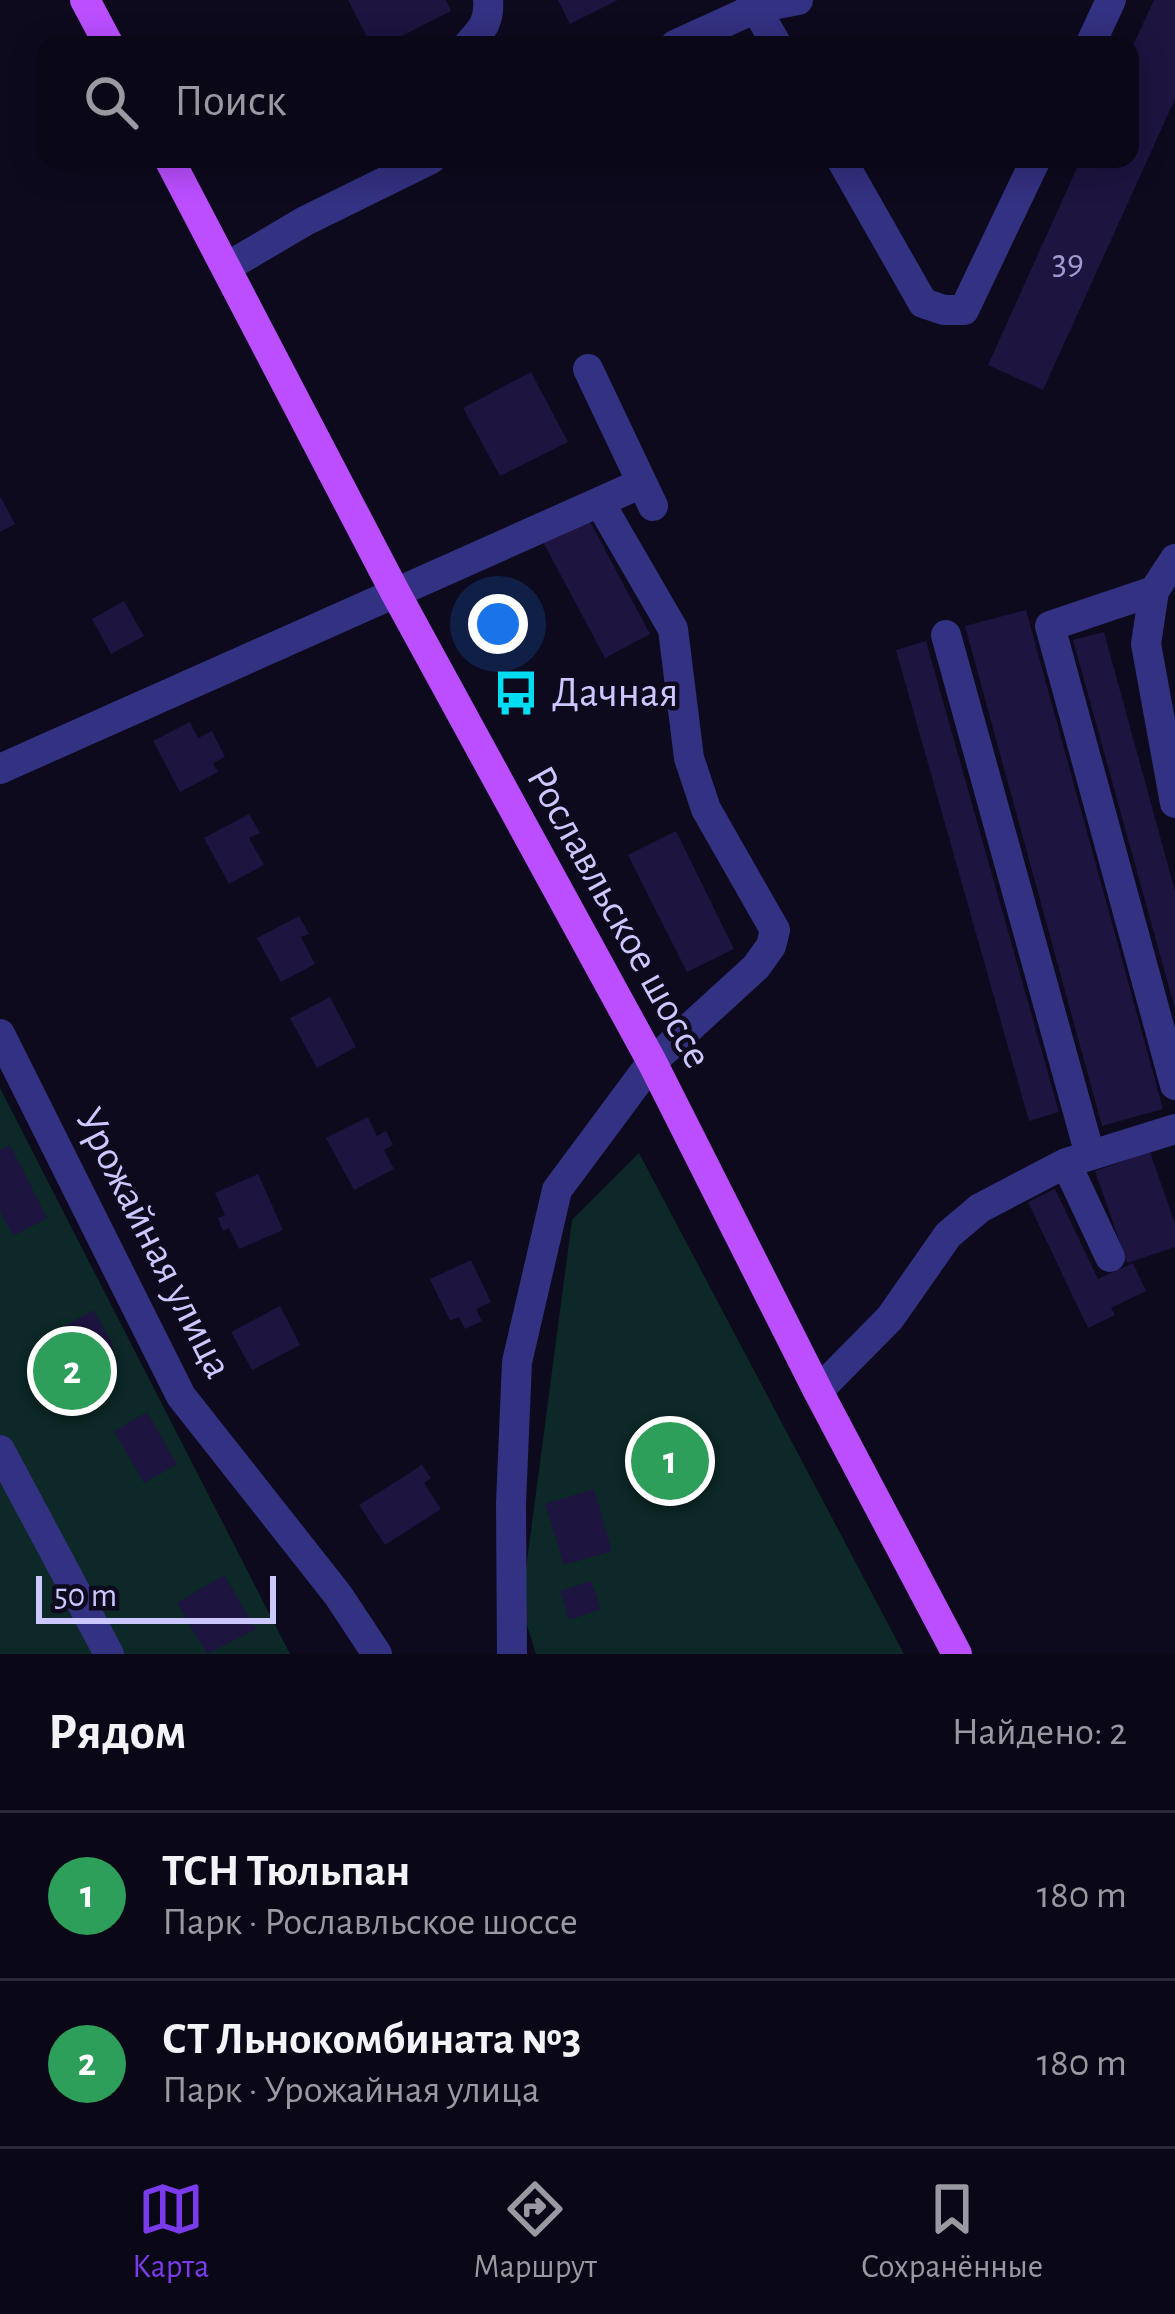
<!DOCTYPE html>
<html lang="ru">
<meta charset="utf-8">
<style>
:root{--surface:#0a0816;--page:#13111f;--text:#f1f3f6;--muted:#999aa1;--line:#2a2935;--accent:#7c3aed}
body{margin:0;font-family:"Alegreya Sans",sans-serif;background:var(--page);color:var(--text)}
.scale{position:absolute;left:36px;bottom:30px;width:240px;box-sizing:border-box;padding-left:12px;border:6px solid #ccc7ff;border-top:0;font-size:33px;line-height:42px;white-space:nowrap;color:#ccc7ff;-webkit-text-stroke:9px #0d0a1e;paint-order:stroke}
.you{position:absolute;left:498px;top:624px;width:42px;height:42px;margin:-30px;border:9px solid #fff;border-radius:50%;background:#1a73e8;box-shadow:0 0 0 18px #1a73e833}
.badge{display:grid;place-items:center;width:78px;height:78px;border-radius:50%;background:var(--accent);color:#fff;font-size:39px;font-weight:700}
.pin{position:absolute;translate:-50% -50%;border:6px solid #fff;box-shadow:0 3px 12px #0006}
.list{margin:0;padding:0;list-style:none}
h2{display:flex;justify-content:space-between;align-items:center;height:156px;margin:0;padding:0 48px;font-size:51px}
h2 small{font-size:39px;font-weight:400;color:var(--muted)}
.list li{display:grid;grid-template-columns:78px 1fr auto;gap:36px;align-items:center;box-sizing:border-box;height:168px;padding:0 48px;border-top:3px solid var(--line)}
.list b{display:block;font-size:45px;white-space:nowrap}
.list p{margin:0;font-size:39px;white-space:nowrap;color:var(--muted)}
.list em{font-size:39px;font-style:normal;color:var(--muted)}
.icon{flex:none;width:66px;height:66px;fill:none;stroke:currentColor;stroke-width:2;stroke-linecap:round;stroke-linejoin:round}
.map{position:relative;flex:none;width:1175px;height:1654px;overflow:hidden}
.search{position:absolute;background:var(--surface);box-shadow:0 6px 30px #0003;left:36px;right:36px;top:36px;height:132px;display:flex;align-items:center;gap:30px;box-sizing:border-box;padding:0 42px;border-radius:24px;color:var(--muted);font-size:45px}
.sheet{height:492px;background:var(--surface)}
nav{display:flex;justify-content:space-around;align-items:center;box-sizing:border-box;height:168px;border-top:3px solid var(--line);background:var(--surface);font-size:33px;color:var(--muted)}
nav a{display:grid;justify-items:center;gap:6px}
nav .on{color:var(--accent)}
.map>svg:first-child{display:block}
.green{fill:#0c2827}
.building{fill:#1d1440}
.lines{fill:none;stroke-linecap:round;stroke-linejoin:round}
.minor{stroke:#333181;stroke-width:30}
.major{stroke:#bb4eff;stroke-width:30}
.labels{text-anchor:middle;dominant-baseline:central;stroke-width:9;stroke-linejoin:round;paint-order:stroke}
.number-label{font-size:36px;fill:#a09acf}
.poi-label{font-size:42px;fill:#ccc7ff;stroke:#0d0a1e;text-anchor:start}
.street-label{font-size:42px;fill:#ccc7ff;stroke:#0d0a1e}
</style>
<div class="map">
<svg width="1175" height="1654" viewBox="0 0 1175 1654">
<rect width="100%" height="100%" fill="#0d0a1e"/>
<!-- green -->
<path class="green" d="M0,1088L290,1654H0Z
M639,1153L904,1654H536L521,1606L572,1220Z"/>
<!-- building -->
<path class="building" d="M348,0H446L451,11L384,45H371Z
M558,0H618L570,24Z
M1154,0H1175V99L1043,390L988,365L1081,159H1130V52Z
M531,372L568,442L500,476L463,408Z
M0,496L15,524L0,532Z
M588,518L650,634L605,658L543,542Z
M124,601L144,636L111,654L92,619Z
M1026,610L1163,1109L1102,1126L965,626Z
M1104,632L1175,891V1009L1073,640Z
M926,641L1059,1112L1029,1121L896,650Z
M190,722L198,738L212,731L225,757L213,763L218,772L180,792L153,741Z
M249,814L260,833L249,838L264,865L229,884L204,838Z
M676,831L734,949L687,972L628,855Z
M299,916L309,934L301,937L315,964L281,982L257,938Z
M330,997L356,1047L317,1068L290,1018Z
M368,1117L377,1136L386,1131L393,1145L384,1150L394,1169L354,1190L326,1138Z
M10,1145L47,1218L13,1236L0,1211V1150Z
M1150,1152L1175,1224V1247L1127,1263L1095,1171Z
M258,1174L283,1230L239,1249L229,1228L223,1231L218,1218L225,1215L215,1193Z
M1055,1189L1098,1279L1133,1263L1146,1291L1111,1308L1115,1315L1088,1328L1028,1202Z
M471,1260L491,1302L476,1309L482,1321L465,1329L459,1317L450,1321L430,1279Z
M280,1306L300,1345L252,1370L231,1332Z
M94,1310L114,1347L81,1365L61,1328Z
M147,1412L177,1464L144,1483L114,1431Z
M422,1465L431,1478L424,1483L441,1509L385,1545L359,1505Z
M594,1489L612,1551L564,1565L545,1504Z
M224,1575L256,1629L207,1654L177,1603Z
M591,1581L601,1609L569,1620L560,1591Z"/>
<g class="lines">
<!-- minor -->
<path class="minor" d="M751,0L777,45
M468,45C482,30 490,21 488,0
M675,45L756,8L798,0
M1090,45L1111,0
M841,159L923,303L944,310H964L1036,159
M227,267L305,221L431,159
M588,369L653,506
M1175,559L1154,591L1146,644L1175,803
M1154,591L1050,626L1175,1085
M946,635L1090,1155
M0,769L642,483
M0,1034L181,1396L338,1595L377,1654
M1066,1163L1110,1257
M818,1391L890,1318L948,1235L980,1208L1066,1163L1175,1129
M0,1450L109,1654
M512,1654L511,1503L517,1362L557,1190L652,1062L756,967L771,946L775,930L706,809L689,758L673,629L600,503"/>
<!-- major -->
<path class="major" d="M85,0L109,45
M169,159L395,592L652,1062L818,1391L957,1654"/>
</g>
<!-- icons -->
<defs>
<g id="bus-bare" transform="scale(3.6)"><path d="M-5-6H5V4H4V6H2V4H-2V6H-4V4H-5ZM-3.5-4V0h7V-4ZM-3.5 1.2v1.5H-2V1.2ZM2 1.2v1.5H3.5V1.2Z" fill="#00dcf2" stroke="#0d0a1e" stroke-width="2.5" paint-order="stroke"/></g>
</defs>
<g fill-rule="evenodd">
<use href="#bus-bare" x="516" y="693"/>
</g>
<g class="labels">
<!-- number labels -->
<g class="number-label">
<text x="1068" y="262">39</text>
</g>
<!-- poi labels -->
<g class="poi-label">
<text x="552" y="693">Дачная</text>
</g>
<!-- street labels -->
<g class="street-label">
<text transform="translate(619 917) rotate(61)">Рославльское шоссе</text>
<text transform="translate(154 1243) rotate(63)">Урожайная улица</text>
</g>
</g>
</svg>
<div class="scale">50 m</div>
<div class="you"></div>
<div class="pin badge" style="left:670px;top:1461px;background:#2e9e5b">1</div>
<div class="pin badge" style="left:72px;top:1371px;background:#2e9e5b">2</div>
<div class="search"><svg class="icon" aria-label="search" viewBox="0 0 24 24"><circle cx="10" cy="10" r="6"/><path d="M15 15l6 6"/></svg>Поиск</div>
</div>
<section class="sheet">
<h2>Рядом<small>Найдено: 2</small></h2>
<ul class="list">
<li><span class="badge" style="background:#2e9e5b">1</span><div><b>ТСН Тюльпан</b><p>Парк · Рославльское шоссе</p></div><em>180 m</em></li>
<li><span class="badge" style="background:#2e9e5b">2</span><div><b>СТ Льнокомбината №3</b><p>Парк · Урожайная улица</p></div><em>180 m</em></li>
</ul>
</section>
<nav>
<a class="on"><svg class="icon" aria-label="map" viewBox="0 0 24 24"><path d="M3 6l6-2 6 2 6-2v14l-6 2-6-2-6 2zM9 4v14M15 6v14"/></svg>Карта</a>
<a><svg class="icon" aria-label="directions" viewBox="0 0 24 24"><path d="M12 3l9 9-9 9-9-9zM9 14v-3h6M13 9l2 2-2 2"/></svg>Маршрут</a>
<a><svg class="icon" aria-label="saved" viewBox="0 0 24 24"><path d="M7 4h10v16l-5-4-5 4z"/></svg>Сохранённые</a>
</nav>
